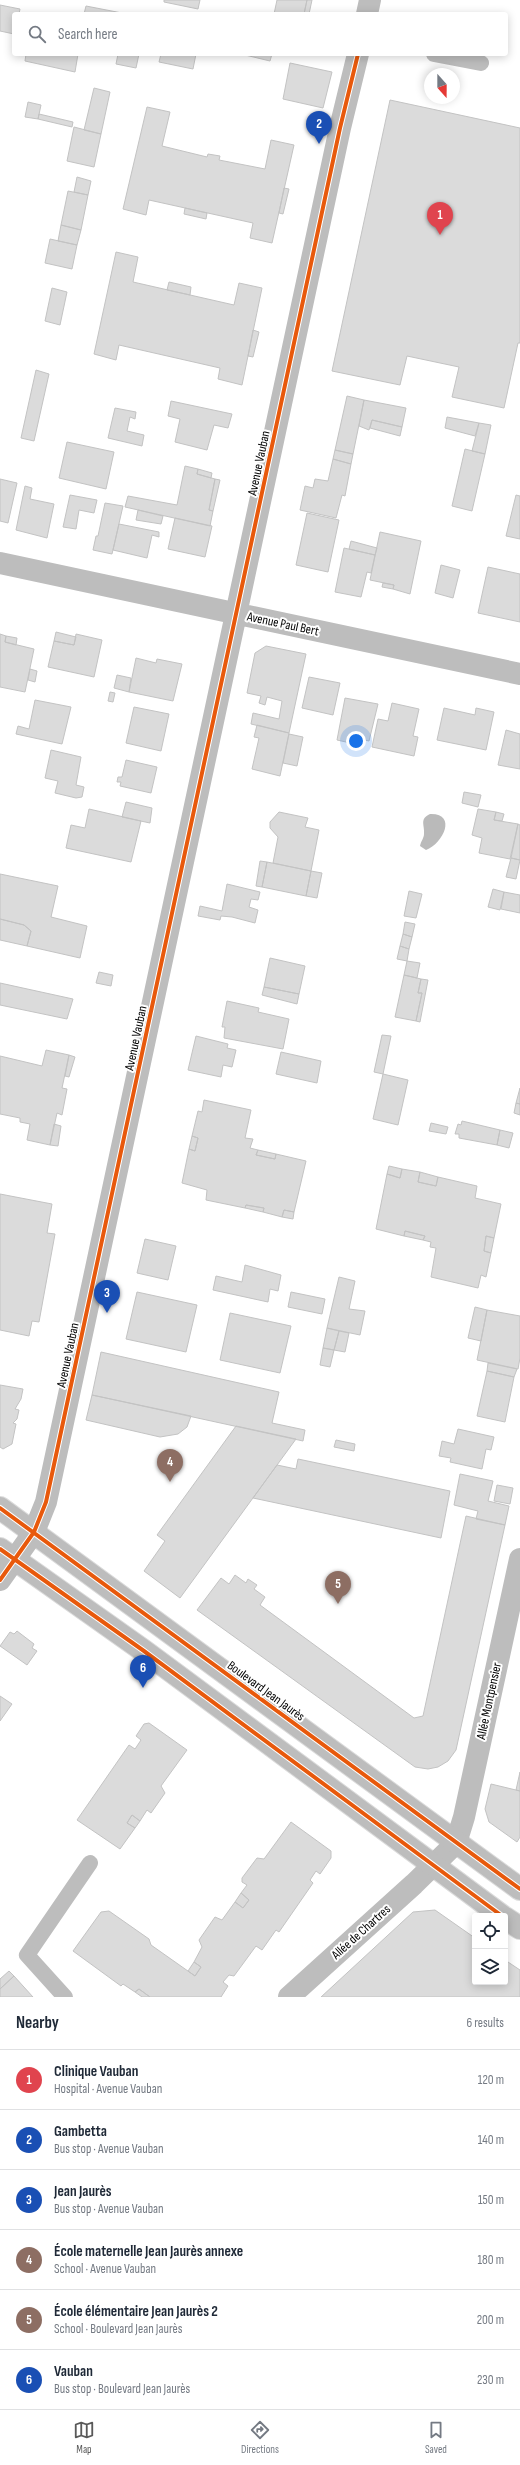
<!DOCTYPE html>
<meta charset="utf-8">
<style>
:root{--surface:#fff;--page:#f6f6f7;--text:#1f2937;--muted:#747a83;--line:#e0e1e3;--accent:#595959}
body{margin:0;font-family:"Sofia Sans Condensed",sans-serif;background:var(--page);color:var(--text)}
.controls{position:absolute;right:12px;bottom:12px;display:grid;overflow:hidden;border-radius:4px;box-shadow:0 2px 10px #0003}
.controls button{width:36px;height:36px;display:grid;place-items:center;padding:0;border:0;border-bottom:1px solid var(--line);background:var(--surface);color:var(--text);font:20px sans-serif}
.compass{position:absolute;left:424px;top:68px;width:36px;height:36px;border-radius:50%;background:var(--surface);box-shadow:0 2px 10px #0003;rotate:159deg}
.you{position:absolute;left:356px;top:741px;width:14px;height:14px;margin:-10px;border:3px solid #fff;border-radius:50%;background:#1a73e8;box-shadow:0 0 0 6px #1a73e833}
.badge{display:grid;place-items:center;width:26px;height:26px;border-radius:50%;background:var(--accent);color:#fff;font-size:13px;font-weight:700}
.pin{position:absolute;translate:-50% -33px;filter:drop-shadow(0 1px 2px #0008)}
.pin::after{content:'';position:absolute;top:21px;width:14px;height:12px;background:inherit;clip-path:polygon(0 0,100% 0,50% 100%)}
.list{margin:0;padding:0;list-style:none}
h2{display:flex;justify-content:space-between;align-items:center;height:52px;margin:0;padding:0 16px;font-size:17px}
h2 small{font-size:13px;font-weight:400;color:var(--muted)}
.list li{display:grid;grid-template-columns:26px 1fr auto;gap:12px;align-items:center;box-sizing:border-box;height:60px;padding:0 16px;border-top:1px solid var(--line)}
.list b{display:block;font-size:15px;white-space:nowrap}
.list p{margin:0;font-size:13px;white-space:nowrap;color:var(--muted)}
.list em{font-size:13px;font-style:normal;color:var(--muted)}
.icon{flex:none;width:22px;height:22px;fill:none;stroke:currentColor;stroke-width:2;stroke-linecap:round;stroke-linejoin:round}
.map{position:relative;flex:none;width:520px;height:1997px;overflow:hidden}
.search{position:absolute;background:var(--surface);box-shadow:0 2px 10px #0003;left:12px;right:12px;top:12px;height:44px;display:flex;align-items:center;gap:10px;box-sizing:border-box;padding:0 14px;border-radius:4px;color:var(--muted);font-size:15px}
.sheet{height:412px;background:var(--surface)}
nav{display:flex;justify-content:space-around;align-items:center;box-sizing:border-box;height:56px;border-top:1px solid var(--line);background:var(--surface);font-size:11px;color:var(--muted)}
nav a{display:grid;justify-items:center;gap:2px}
nav .on{color:var(--accent)}
.map>svg:first-child{display:block}
.water{fill:#bababa}
.building{fill:#dbdbdb;stroke:#c3c3c3}
.lines{fill:none;stroke-linecap:round;stroke-linejoin:round}
.primary-casing{stroke:#dbdbdb;stroke-width:24}
.service{stroke:#bdbdbd;stroke-width:16}
.minor{stroke:#bdbdbd;stroke-width:22}
.primary{stroke:#bdbdbd;stroke-width:22}
.cycleway-casing{stroke:#fff;stroke-width:6}
.cycleway{stroke:#e8590c;stroke-width:4}
.labels{text-anchor:middle;dominant-baseline:central;stroke-width:4;stroke-linejoin:round;paint-order:stroke}
.street-label{font-size:13px;fill:#000;stroke:#fff}
</style>
<div class="map">
<svg width="520" height="1997" viewBox="0 0 520 1997">
<rect width="100%" height="100%" fill="#fff"/>
<!-- water -->
<path class="water" d="M430,814C457,813 444,843 426,850L420,846C421,841 424,838 424,834C425,825 419,819 430,814Z"/>
<!-- building -->
<path class="building" d="M164,0H200L198,9L164,2Z
M277,0H307L304,14H274Z
M307,0H312L309,14H304Z
M0,5L20,9L19,14H14V34L0,31Z
M86,6L127,14H84Z
M26,54H78L75,72L25,61Z
M118,54H139L136,68L116,64Z
M161,54H196L193,69L159,62Z
M241,54H272L270,61Z
M290,63L332,72L323,108L283,99Z
M94,88L110,92L101,134L84,130Z
M390,100L520,128V343H518L504,408L452,397L459,367L407,356L400,385L332,371Z
M28,102L41,105L38,119L25,117Z
M147,107L170,112L162,146L207,157L208,154L220,156L219,160L265,169L271,140L294,145L272,243L250,238L253,223L149,200L146,215L123,209Z
M39,114L73,122L72,127L38,119Z
M74,127L101,134L94,167L67,161Z
M77,177L91,181L88,195L74,192Z
M284,188L289,189L283,214L279,213Z
M68,191L88,195L81,230L61,225Z
M185,208L207,213L206,219L184,214Z
M61,225L81,230L77,245L58,241Z
M50,239L77,245L72,269L45,263Z
M116,252L138,257L133,282L234,305L239,283L262,288L242,385L218,379L220,368L119,345L116,360L94,354Z
M169,282L191,287L190,295L167,290Z
M52,288L67,292L60,325L45,321Z
M253,330L259,332L253,357L248,356Z
M36,370L49,374L34,441L21,438Z
M347,396L364,400L353,454L335,450Z
M364,400L406,408L402,427L372,420L369,430L359,426Z
M171,401L232,414L228,428L214,425L207,450L175,442L180,419L168,416Z
M115,408L136,412L135,419L130,417L127,431L144,435L142,446L108,438Z
M447,417L479,423L475,436L445,428Z
M372,420L402,427L400,436L370,428Z
M479,423L491,425L485,454L472,451Z
M67,442L114,452L106,489L59,478Z
M465,449L485,454L472,511L452,506Z
M335,450L353,454L351,464L333,459Z
M333,459L351,464L345,496L342,495L336,518L300,510L305,486L313,488L315,479L328,481Z
M185,466L198,469L197,474L215,479L209,510L213,511L210,526L125,507L128,496L177,505Z
M198,469L212,473L211,478L197,474Z
M0,479L17,483L8,523L0,521Z
M215,479L220,480L213,511L209,510Z
M25,486L32,488L30,499L54,504L47,538L16,530Z
M70,495L97,500L94,513L79,510L76,529L63,527Z
M516,495L520,496V539L506,536Z
M105,503L123,506L112,554L93,550L96,536H98Z
M138,510L163,516L161,524L136,520Z
M307,513L339,520L328,572L296,565Z
M175,518L212,526L205,557L168,549Z
M119,524L159,532V537L152,535L147,558L113,550Z
M380,532L421,541L410,594L393,589L394,585L370,580Z
M351,541L377,548L375,555L349,549Z
M344,548L375,555L371,573L367,572L361,597L335,592Z
M441,565L460,570L453,598L435,593Z
M488,567L520,574V622L478,613Z
M383,583L394,585L393,589L382,587Z
M56,632L76,637L74,645L54,641Z
M0,634L6,636L5,642L34,649L25,692L0,687Z
M76,634L102,640L94,677L48,667L54,641L74,645Z
M6,636L17,638L16,645L5,642Z
M266,646L306,654L289,733L251,724L253,713L279,719L282,701L267,697L265,705L259,703L261,696L247,693L255,653Z
M136,658L156,663L157,659L182,664L173,701L129,692Z
M30,669L37,671L35,682L28,680Z
M117,675L131,678L129,692L114,688Z
M309,677L340,683L333,715L302,708Z
M110,692L115,693L113,702L108,701Z
M345,698L378,704L369,741L356,738L355,744L337,740Z
M35,700L71,707L62,744L16,734L18,726L29,729Z
M392,703L419,709L413,736L418,737L414,756L372,747L378,719L388,721Z
M134,707L169,714L161,751L126,743Z
M444,708L475,715L476,708L494,712L486,750L437,740Z
M257,725L289,733L280,776L252,769L259,738L254,737Z
M506,730L520,734V769L498,765Z
M289,734L303,737L297,766L283,763Z
M51,750L81,757L76,785L84,787L82,797L76,798L55,793L58,781L45,778Z
M126,760L157,767L151,793L120,786L121,782H117L118,777H122Z
M464,792L481,795L478,807L462,803Z
M126,802L152,808L150,823L122,817Z
M89,809L141,821L131,862L66,848L71,825L85,828Z
M478,809L496,812L494,820L518,824L510,859L479,853L482,838L472,835Z
M279,812L308,818L305,827L319,830L311,871L273,863L278,837L270,828V822Z
M496,812L504,814L502,821L494,820Z
M518,824L520,825V860L511,858Z
M511,858L520,860L516,879L506,877Z
M260,861L267,862L262,887L256,886Z
M267,862L311,871L306,896L262,887Z
M311,871L322,873L317,898L306,896Z
M0,874L58,886L51,917L87,926L80,958L27,946L31,931L24,925L0,919Z
M227,884L260,892L258,900L251,899L249,907L258,910L255,923L232,917L221,916L220,920L198,916L200,906L222,911Z
M493,889L504,892L500,910L488,907Z
M409,891L422,894L416,918L404,916Z
M504,892L520,895V913L501,909Z
M0,919L24,925L31,931L27,946L0,940Z
M405,922L415,924L412,937L403,934Z
M403,934L412,937L409,949L400,946Z
M400,946L409,949L407,961L397,959Z
M270,958L305,966L299,994L264,987Z
M407,961L420,963L417,978L404,975Z
M99,972L113,975L111,986L96,983Z
M404,975L421,979L418,993H422L416,1021L395,1017Z
M421,979L428,980L420,1022L416,1021L422,993H418Z
M0,983L73,999L67,1019L0,1005Z
M264,987L299,994L297,1004L262,995Z
M227,1001L259,1008L258,1012L289,1019L283,1049L224,1038L225,1027H222Z
M382,1035L391,1036L383,1074L374,1072Z
M196,1036L228,1044L227,1048L236,1050L232,1067L223,1065L221,1077L188,1070Z
M46,1050L69,1055L62,1088L67,1089L62,1115L57,1113L50,1145L27,1140L30,1124L20,1122V1118L0,1114V1056L42,1066Z
M281,1052L321,1061L317,1083L276,1074Z
M69,1055L75,1057L69,1077L65,1076Z
M383,1074L408,1080L398,1125L373,1119Z
M520,1088V1104L516,1103Z
M204,1100L251,1110L245,1138L253,1139L250,1148L258,1150L256,1155L275,1159L276,1154L306,1161L294,1212L284,1210L282,1217L263,1212L264,1208L246,1205L245,1208L206,1200L207,1190L182,1183L189,1149L195,1151L198,1138L192,1136L198,1111L202,1112Z
M516,1103L520,1104V1115L514,1113Z
M462,1121L500,1130L497,1145L459,1138V1134H455L458,1124L461,1125Z
M431,1123L448,1127L446,1134L429,1131Z
M54,1124L61,1126L58,1146L50,1145Z
M500,1130L513,1133L509,1148L497,1145Z
M192,1136L198,1138L195,1151L189,1149Z
M258,1150L276,1154L275,1159L256,1155Z
M389,1166L402,1169L400,1178L387,1174Z
M402,1169L420,1172L418,1182L436,1186L438,1177L477,1186L475,1198L501,1204L494,1238L486,1236L484,1251L491,1253L486,1277L481,1275L478,1288L431,1277L436,1248L430,1247L431,1242L423,1240L425,1236L405,1231L404,1236L376,1229L387,1174L400,1178Z
M420,1172L438,1177L436,1186L418,1182Z
M0,1194L52,1204L47,1233L55,1234L39,1322L32,1321L29,1336L0,1330Z
M246,1205L264,1208L263,1212L245,1208Z
M284,1210L294,1212L293,1219L282,1217Z
M405,1231L425,1236L423,1240L404,1236Z
M486,1236L494,1238L491,1253L484,1251Z
M145,1239L176,1246L168,1280L137,1273Z
M245,1265L281,1275L278,1291L270,1289L268,1302L213,1290L216,1276L242,1282Z
M339,1277L355,1281L349,1309L365,1311L360,1335L327,1328Z
M137,1292L197,1305L186,1352L126,1339Z
M291,1292L325,1299L322,1314L288,1307Z
M475,1307L487,1310L481,1341L468,1338Z
M487,1310L520,1316V1358L518,1369L477,1360Z
M230,1313L291,1326L280,1373L220,1360Z
M327,1328L339,1331L334,1350L323,1348Z
M339,1331L349,1333L345,1352L334,1350Z
M323,1348L334,1350L330,1367L320,1365Z
M101,1352L279,1392L272,1423L305,1430L303,1441L92,1395Z
M488,1363L517,1369L514,1377L487,1371Z
M487,1371L514,1377L505,1422L477,1416Z
M0,1385L23,1389L21,1399L15,1409L19,1410L17,1419L13,1423L16,1424L12,1444L3,1449L0,1447Z
M92,1395L191,1416L187,1427L178,1434L160,1437L86,1420Z
M236,1426L296,1439L180,1598L144,1571L165,1541L157,1535Z
M458,1429L494,1437L491,1450L486,1449L482,1469L450,1462L451,1458L439,1456L442,1441L454,1444Z
M336,1440L355,1444L354,1451L334,1447Z
M298,1459L450,1491L441,1538L253,1498L277,1465L296,1469Z
M460,1474L493,1481L488,1501L509,1506L505,1525L476,1519L478,1511L454,1505Z
M497,1485L513,1488L510,1504L494,1501Z
M466,1516L505,1525L456,1750L448,1761L438,1767L428,1769L415,1767L197,1610L221,1578L229,1584L235,1575L246,1583L248,1579L257,1585L254,1589L265,1597L260,1605L414,1718L423,1716Z
M17,1631L34,1644L32,1648L37,1651L27,1665L0,1646L10,1632L14,1634Z
M0,1696L12,1704L0,1721Z
M149,1723L187,1750L161,1786L165,1793L151,1813L147,1810L140,1821L132,1815L127,1823L135,1828L120,1849L77,1820L129,1745L135,1749L141,1740L136,1736L144,1724Z
M520,1772V1791L516,1790Z
M491,1784L520,1791V1837L517,1842L489,1822L485,1809Z
M132,1815L140,1821L135,1828L127,1823Z
M291,1822L331,1851V1858L320,1874L316,1871L310,1880L313,1883L279,1932L276,1930L262,1950L256,1946L234,1976L229,1975L223,1982L228,1986L221,1997H150L139,1989L135,1992L123,1984L121,1986L73,1951L101,1912L109,1911L149,1939L151,1945L195,1976L201,1967L194,1962L202,1947L199,1940L215,1917L222,1920L235,1902L243,1908L249,1900L241,1893L247,1885L242,1882V1878L257,1858L264,1859Z
M241,1893L249,1900L243,1908L235,1902Z
M435,1910L475,1938V1982H505V1960L520,1970V1997H321L413,1912Z
M194,1962L201,1967L195,1976L188,1971Z
M9,1971L14,1976L0,1989V1979Z
M14,1976L33,1997H0V1989Z
M139,1989L150,1997H142L135,1992Z"/>
<g class="lines">
<!-- primary casing -->
<g class="primary-casing">
<path id="primary" d="M0,1508L520,1889
M0,1549L144,1651L502,1916
M505,1918L520,1928"/>
</g>
<!-- service -->
<path class="service" d="M434,54L481,63
M65,1997L27,1955L90,1863"/>
<!-- minor -->
<path class="minor" d="M367,14L370,0
M0,563L520,674
M0,1580L34,1532L46,1502L340,128L358,54
M289,1997L414,1884L456,1843L464,1817L520,1559"/>
<!-- primary -->
<use href="#primary" class="primary"/>
<!-- cycleway casing -->
<g class="cycleway-casing">
<path id="cycleway" d="M0,1508L520,1889
M0,1549L144,1651L502,1916
M0,1580L34,1532L46,1502L340,128L358,54"/>
</g>
<!-- cycleway -->
<use href="#cycleway" class="cycleway"/>
</g>
<g class="labels">
<!-- street labels -->
<g class="street-label">
<text transform="translate(259 463) rotate(-78)">Avenue Vauban</text>
<text transform="translate(283 624) rotate(12)">Avenue Paul Bert</text>
<text transform="translate(136 1038) rotate(-78)">Avenue Vauban</text>
<text transform="translate(68 1355) rotate(-78)">Avenue Vauban</text>
<text transform="translate(266 1691) rotate(36)">Boulevard Jean Jaurès</text>
<text transform="translate(489 1701) rotate(-78)">Allée Montpensier</text>
<text transform="translate(361 1932) rotate(-42)">Allée de Chartres</text>
</g>
</g>
</svg>
<div class="controls">
<button><svg class="icon" aria-label="locate" viewBox="0 0 24 24"><circle cx="12" cy="12" r="6"/><path d="M12 2v4M12 18v4M2 12h4M18 12h4"/></svg></button>
<button><svg class="icon" aria-label="layers" viewBox="0 0 24 24"><path d="M12 4l9 5-9 5-9-5zM3 14l9 5 9-5"/></svg></button>
</div>
<svg class="compass" viewBox="-18 -18 36 36"><path d="M0-13l5 13h-10z" fill="#e53935"/><path d="M0 13l5-13h-10z" fill="#747a83"/></svg>
<div class="you"></div>
<div class="pin badge" style="left:440px;top:235px;background:#e0444e">1</div>
<div class="pin badge" style="left:319px;top:144px;background:#1a4fb4">2</div>
<div class="pin badge" style="left:107px;top:1313px;background:#1a4fb4">3</div>
<div class="pin badge" style="left:170px;top:1482px;background:#8d6e63">4</div>
<div class="pin badge" style="left:338px;top:1604px;background:#8d6e63">5</div>
<div class="pin badge" style="left:143px;top:1688px;background:#1a4fb4">6</div>
<div class="search"><svg class="icon" aria-label="search" viewBox="0 0 24 24"><circle cx="10" cy="10" r="6"/><path d="M15 15l6 6"/></svg>Search here</div>
</div>
<section class="sheet">
<h2>Nearby<small>6 results</small></h2>
<ul class="list">
<li><span class="badge" style="background:#e0444e">1</span><div><b>Clinique Vauban</b><p>Hospital · Avenue Vauban</p></div><em>120 m</em></li>
<li><span class="badge" style="background:#1a4fb4">2</span><div><b>Gambetta</b><p>Bus stop · Avenue Vauban</p></div><em>140 m</em></li>
<li><span class="badge" style="background:#1a4fb4">3</span><div><b>Jean Jaurès</b><p>Bus stop · Avenue Vauban</p></div><em>150 m</em></li>
<li><span class="badge" style="background:#8d6e63">4</span><div><b>École maternelle Jean Jaurès annexe</b><p>School · Avenue Vauban</p></div><em>180 m</em></li>
<li><span class="badge" style="background:#8d6e63">5</span><div><b>École élémentaire Jean Jaurès 2</b><p>School · Boulevard Jean Jaurès</p></div><em>200 m</em></li>
<li><span class="badge" style="background:#1a4fb4">6</span><div><b>Vauban</b><p>Bus stop · Boulevard Jean Jaurès</p></div><em>230 m</em></li>
</ul>
</section>
<nav>
<a class="on"><svg class="icon" aria-label="map" viewBox="0 0 24 24"><path d="M3 6l6-2 6 2 6-2v14l-6 2-6-2-6 2zM9 4v14M15 6v14"/></svg>Map</a>
<a><svg class="icon" aria-label="directions" viewBox="0 0 24 24"><path d="M12 3l9 9-9 9-9-9zM9 14v-3h6M13 9l2 2-2 2"/></svg>Directions</a>
<a><svg class="icon" aria-label="saved" viewBox="0 0 24 24"><path d="M7 4h10v16l-5-4-5 4z"/></svg>Saved</a>
</nav>
